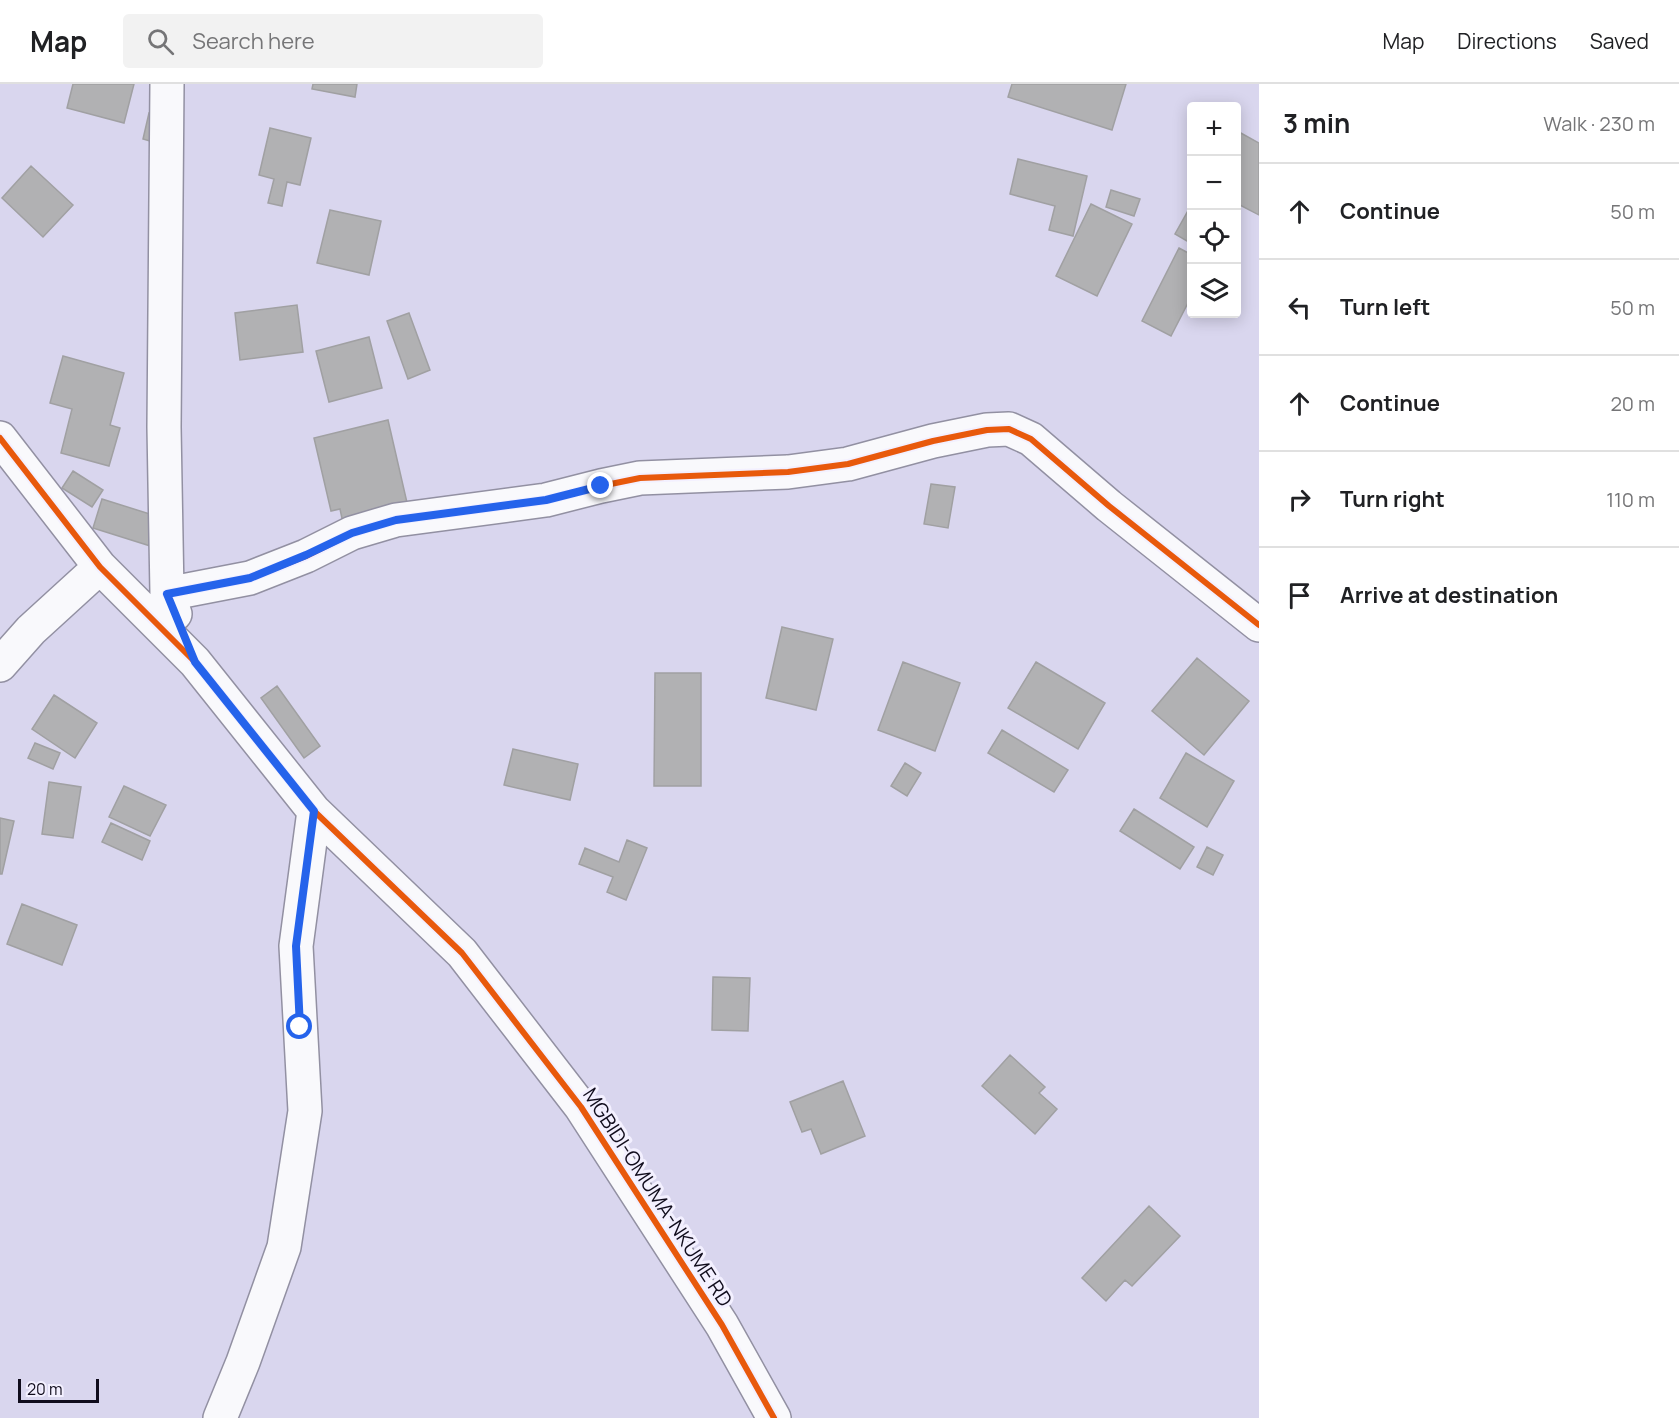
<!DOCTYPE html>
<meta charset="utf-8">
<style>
:root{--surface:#fff;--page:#f2f2f2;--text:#202124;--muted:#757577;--line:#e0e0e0}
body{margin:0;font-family:Manrope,sans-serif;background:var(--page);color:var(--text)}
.controls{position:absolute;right:18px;top:18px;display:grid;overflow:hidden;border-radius:6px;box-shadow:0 3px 15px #0003}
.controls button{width:54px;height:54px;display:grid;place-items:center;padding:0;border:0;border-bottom:2px solid var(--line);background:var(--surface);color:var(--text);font:30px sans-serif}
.scale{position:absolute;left:18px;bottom:15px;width:81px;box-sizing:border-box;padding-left:6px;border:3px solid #100c1c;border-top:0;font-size:16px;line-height:21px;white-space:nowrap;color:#100c1c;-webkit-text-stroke:4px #f3f0ff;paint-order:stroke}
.stop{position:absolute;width:18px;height:18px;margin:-14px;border:4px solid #2563eb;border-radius:50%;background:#fff}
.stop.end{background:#2563eb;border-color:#fff;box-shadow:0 2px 6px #0008}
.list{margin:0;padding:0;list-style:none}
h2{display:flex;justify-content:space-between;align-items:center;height:78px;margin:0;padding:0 24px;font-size:26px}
h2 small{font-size:20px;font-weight:400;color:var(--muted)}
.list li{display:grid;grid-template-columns:39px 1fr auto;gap:18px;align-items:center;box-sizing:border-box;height:96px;padding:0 24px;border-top:2px solid var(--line)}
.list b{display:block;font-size:22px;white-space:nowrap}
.list em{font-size:20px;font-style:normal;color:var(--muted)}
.icon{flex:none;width:33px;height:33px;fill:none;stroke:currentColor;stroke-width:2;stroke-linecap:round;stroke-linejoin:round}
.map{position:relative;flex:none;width:1259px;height:1334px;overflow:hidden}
header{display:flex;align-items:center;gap:36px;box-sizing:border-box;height:84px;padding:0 30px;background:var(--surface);border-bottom:2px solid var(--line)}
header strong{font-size:28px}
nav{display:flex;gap:33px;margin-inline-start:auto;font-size:21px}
.search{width:420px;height:54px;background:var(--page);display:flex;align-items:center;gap:15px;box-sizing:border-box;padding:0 21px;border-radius:6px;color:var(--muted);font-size:22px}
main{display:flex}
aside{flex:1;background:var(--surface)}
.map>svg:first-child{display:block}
.building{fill:#b1b1b3;stroke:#a0a0a2;stroke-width:1.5}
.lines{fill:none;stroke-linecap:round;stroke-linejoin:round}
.minor-casing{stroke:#9290a2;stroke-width:36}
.minor{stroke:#f9f9fc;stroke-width:33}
.cycleway-casing{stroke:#f3f0ff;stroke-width:10}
.cycleway{stroke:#e8590c;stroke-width:6}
.route{stroke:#2563eb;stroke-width:8}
.labels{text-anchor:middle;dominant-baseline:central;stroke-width:6;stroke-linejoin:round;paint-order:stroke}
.street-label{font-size:20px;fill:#100c1c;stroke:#f3f0ff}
</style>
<header>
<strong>Map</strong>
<div class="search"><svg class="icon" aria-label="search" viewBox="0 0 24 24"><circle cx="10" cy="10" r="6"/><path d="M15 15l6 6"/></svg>Search here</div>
<nav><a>Map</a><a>Directions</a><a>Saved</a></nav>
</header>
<main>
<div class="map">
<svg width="1259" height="1334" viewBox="0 0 1259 1334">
<rect width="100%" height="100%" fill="#d9d6ee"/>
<!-- building -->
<path class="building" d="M73,0H134L124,39L67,24Z
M313,0H357L355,13L312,5Z
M1012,0H1126L1112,46L1008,13Z
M149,29L171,34L164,61L143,55Z
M270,44L311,54L300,101L287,98L282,122L268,119L274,95L259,91Z
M1239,48L1259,59V131L1236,119V52Z
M1018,75L1087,92L1073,152L1049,146L1055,122L1010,110Z
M31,82L73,121L43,153L2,114Z
M1111,106L1140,115L1134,132L1106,123Z
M1091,120L1132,140L1097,212L1056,192Z
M1189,125L1192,126V160L1175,150Z
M330,126L381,137L369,191L317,179Z
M1179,164L1192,171V211L1171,252L1142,237Z
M297,221L303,268L240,276L235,229Z
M409,229L430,286L408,295L387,237Z
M369,253L382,304L329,318L316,267Z
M63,272L124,289L110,341L120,344L109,382L61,369L72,325L50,319Z
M388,336L408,423L343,439L340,425L331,427L314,354Z
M73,387L103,406L92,423L62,404Z
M931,400L955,403L948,444L924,440Z
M102,415L172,437L163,466L93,444Z
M782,543L833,555L816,626L766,614Z
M1197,574L1249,617L1204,671L1152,627Z
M903,578L960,599L935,667L878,646Z
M1036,578L1105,619L1078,665L1008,624Z
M655,589H701V702H654Z
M277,602L320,662L304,674L261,614Z
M54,611L97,639L75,674L32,645Z
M1002,646L1068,686L1054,708L988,669Z
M35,659L60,669L53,685L28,674Z
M513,665L578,680L570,716L504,701Z
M1186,669L1234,697L1207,743L1160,714Z
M905,679L921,689L907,712L891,702Z
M49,698L81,703L73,754L42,750Z
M124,702L166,721L150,752L109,733Z
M1134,725L1194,763L1180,785L1120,747Z
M0,734L14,737L2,790H0Z
M111,739L150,757L142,776L102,758Z
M627,756L647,764L626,816L607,808L613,793L579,780L585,764L619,778Z
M1207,763L1223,771L1213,791L1197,783Z
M22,820L77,841L62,881L7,860Z
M713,893L750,894L748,947L712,946Z
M1010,971L1045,1003L1039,1009L1057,1025L1035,1050L982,1002Z
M843,997L865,1052L821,1070L811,1045L802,1048L790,1018Z
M1149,1122L1180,1152L1132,1202L1125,1196L1106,1217L1082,1194Z"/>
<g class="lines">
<!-- minor casing -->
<g class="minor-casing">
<path id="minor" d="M167,0L164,343L167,510L175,530
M0,354L100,483L195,578L314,727L462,869L581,1023L722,1241L774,1334
M167,510L250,494L306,472L352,449L396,436L546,416L601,402L640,394L788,388L848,380L933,357L987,346L1009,345L1031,355L1109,422L1259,541
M0,581L31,546L100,483
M220,1334L243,1278L284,1163L305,1027L296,862L314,727"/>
</g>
<!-- minor -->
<use href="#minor" class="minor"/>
<!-- cycleway casing -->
<g class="cycleway-casing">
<path id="cycleway" d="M0,354L100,483L195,578L314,727L462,869L581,1023L722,1241L774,1334
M167,510L250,494L306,472L352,449L396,436L546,416L601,402L640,394L788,388L848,380L933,357L987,346L1009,345L1031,355L1109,422L1259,541"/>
</g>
<!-- cycleway -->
<use href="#cycleway" class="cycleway"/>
</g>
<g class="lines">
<!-- route -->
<path class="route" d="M300,943L296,862L314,727L195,578L167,510L250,494L306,471L352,449L396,436L546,416L601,402"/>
</g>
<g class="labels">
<!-- street labels -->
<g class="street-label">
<text transform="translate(658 1113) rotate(57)">MGBIDI-OMUMA-NKUME RD</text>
</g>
</g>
</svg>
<div class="controls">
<button>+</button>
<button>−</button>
<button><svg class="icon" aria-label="locate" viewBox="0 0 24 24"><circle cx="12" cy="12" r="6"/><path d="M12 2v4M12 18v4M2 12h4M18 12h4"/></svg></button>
<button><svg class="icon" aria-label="layers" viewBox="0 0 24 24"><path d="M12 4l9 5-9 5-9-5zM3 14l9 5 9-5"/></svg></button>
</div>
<div class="scale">20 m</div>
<div class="stop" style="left:300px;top:943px"></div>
<div class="stop end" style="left:601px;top:402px"></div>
</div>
<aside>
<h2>3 min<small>Walk · 230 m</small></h2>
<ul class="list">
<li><svg class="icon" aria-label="ahead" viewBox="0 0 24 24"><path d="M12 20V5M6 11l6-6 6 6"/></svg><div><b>Continue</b></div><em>50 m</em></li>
<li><svg class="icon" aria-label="left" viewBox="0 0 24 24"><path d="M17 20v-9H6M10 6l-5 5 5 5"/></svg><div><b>Turn left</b></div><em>50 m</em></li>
<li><svg class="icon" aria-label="ahead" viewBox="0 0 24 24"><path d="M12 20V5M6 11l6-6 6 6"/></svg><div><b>Continue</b></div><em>20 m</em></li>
<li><svg class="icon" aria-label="right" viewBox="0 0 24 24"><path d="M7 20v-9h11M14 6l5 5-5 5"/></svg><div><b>Turn right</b></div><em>110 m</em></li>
<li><svg class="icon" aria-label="arrive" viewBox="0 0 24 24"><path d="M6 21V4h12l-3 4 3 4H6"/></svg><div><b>Arrive at destination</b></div></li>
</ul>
</aside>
</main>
